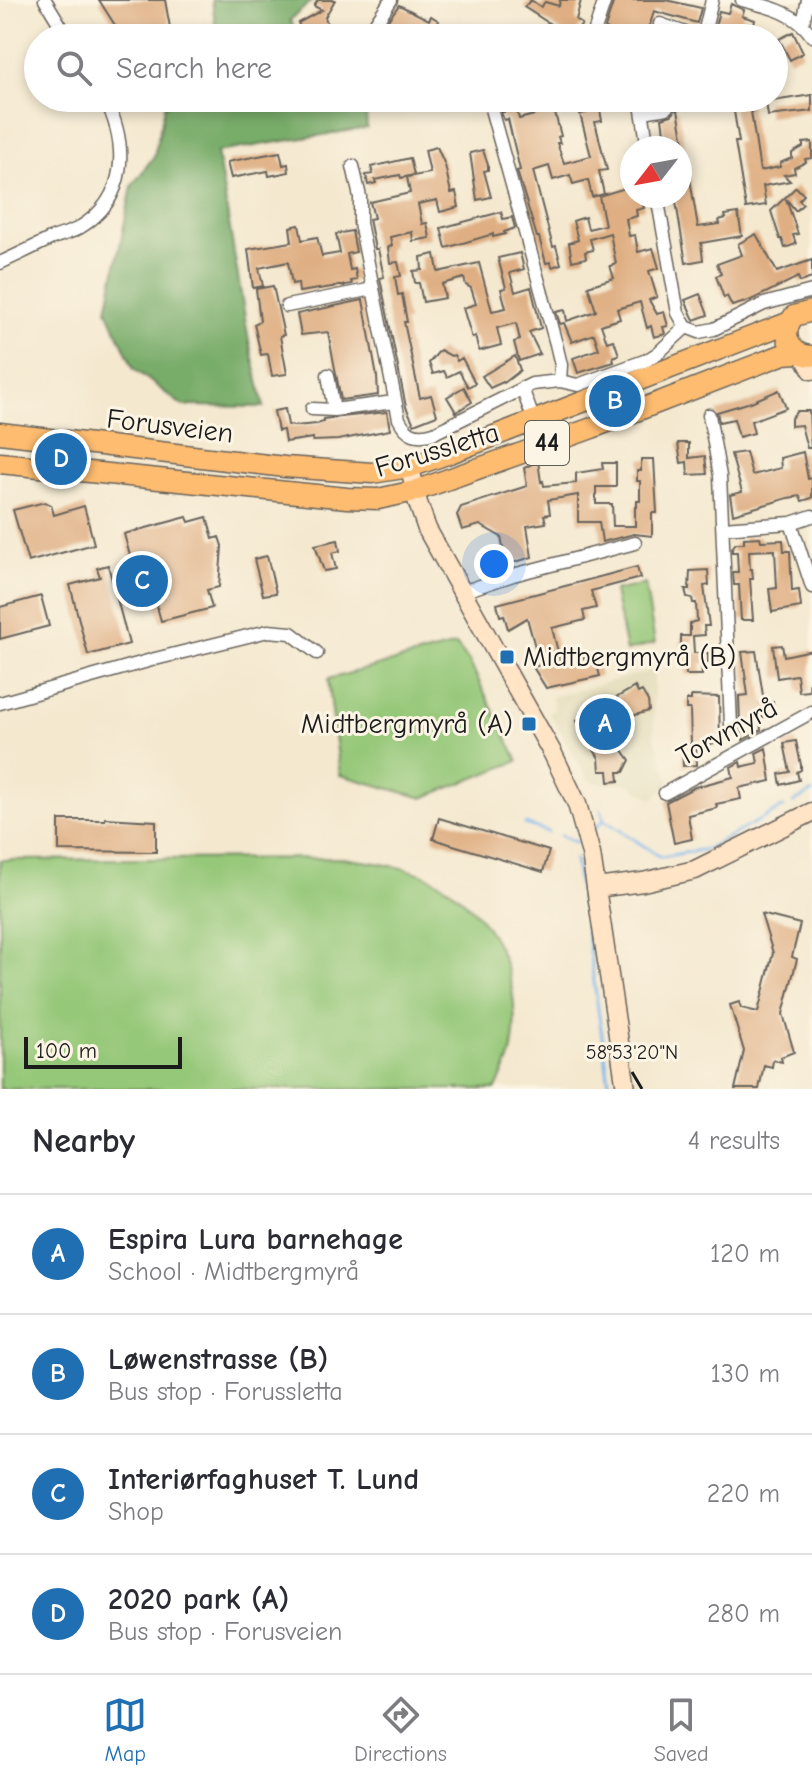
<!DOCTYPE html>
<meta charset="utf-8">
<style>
:root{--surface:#fff;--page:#f2f2f3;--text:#2b2b33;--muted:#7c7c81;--line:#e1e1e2;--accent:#1f6fb2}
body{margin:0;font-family:"Comic Neue",sans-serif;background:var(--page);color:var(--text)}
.compass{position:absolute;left:620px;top:136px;width:72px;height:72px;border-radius:50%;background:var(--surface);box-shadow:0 4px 12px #0003;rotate:239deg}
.scale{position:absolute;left:24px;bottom:20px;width:158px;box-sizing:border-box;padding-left:8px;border:4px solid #1c1c1c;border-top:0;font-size:22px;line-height:28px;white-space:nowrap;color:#1c1c1c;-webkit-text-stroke:6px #fcf5e5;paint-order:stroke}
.you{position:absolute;left:494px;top:564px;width:28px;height:28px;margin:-20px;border:6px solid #fff;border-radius:50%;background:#1a73e8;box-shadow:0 0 0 12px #1a73e833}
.badge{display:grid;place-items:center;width:52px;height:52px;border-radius:50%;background:var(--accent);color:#fff;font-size:26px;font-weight:700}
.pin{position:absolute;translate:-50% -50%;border:4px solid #fff;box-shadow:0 2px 8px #0006}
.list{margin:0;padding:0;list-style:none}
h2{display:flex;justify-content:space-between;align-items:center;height:104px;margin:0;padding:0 32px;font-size:34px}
h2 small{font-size:26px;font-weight:400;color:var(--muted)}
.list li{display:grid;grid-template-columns:52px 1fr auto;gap:24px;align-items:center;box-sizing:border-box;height:120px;padding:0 32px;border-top:2px solid var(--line)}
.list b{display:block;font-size:30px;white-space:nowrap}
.list p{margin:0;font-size:26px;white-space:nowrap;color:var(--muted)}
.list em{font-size:26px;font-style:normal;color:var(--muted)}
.icon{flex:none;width:44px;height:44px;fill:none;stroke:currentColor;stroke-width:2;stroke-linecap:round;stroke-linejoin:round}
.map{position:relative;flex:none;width:812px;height:1089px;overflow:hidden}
.search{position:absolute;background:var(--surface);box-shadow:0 4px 12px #0003;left:24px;right:24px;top:24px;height:88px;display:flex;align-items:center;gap:20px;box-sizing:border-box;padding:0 28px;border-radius:44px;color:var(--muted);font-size:30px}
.sheet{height:584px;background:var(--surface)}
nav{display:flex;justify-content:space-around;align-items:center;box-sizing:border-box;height:112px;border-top:2px solid var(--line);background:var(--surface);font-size:22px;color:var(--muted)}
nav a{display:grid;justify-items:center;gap:4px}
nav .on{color:var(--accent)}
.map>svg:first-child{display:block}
.built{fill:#e2dcba}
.green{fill:#96c879;stroke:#59724a;stroke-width:2}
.forest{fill:#78ac69;stroke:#4a6442;stroke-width:2}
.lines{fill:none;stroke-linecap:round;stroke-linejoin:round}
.stream{stroke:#78b5eb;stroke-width:3}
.building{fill:#dfaf83}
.street-casing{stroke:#68635b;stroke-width:15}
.secondary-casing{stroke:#68635b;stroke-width:21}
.primary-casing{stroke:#68635b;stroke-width:23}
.street{stroke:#fff;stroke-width:12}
.secondary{stroke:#ffe4c6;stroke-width:18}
.primary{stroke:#febc70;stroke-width:20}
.ticks{fill:none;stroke:#1c1c1c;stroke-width:3}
.poi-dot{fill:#1f6fb2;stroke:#fcf5e5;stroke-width:3}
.labels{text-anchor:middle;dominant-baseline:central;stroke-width:6;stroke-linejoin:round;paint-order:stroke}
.shield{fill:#fcf5e5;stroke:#5f5d58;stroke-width:2}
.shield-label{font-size:26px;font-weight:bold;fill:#1c1c1c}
.street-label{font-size:28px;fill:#1c1c1c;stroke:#fcf5e5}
.poi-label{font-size:28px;fill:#1c1c1c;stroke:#fcf5e5;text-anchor:start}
.ticks-label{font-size:20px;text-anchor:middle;fill:#1c1c1c;stroke:#fcf5e5;stroke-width:6;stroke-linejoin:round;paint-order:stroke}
</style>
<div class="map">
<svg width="812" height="1089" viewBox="0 0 812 1089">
<rect width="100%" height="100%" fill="#fcf5e5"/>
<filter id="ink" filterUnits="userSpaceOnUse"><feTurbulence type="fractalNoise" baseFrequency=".0125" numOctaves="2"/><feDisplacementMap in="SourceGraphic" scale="16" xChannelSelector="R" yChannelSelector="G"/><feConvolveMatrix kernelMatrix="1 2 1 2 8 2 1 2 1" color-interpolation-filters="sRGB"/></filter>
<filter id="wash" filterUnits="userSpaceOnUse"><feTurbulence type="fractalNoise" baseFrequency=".006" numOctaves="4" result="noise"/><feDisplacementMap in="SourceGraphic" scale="32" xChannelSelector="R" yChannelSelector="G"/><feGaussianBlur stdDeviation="1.8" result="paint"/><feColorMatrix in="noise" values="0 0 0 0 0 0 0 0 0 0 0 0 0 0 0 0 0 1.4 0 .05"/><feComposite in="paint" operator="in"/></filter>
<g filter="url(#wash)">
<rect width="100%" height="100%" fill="#f4e8cf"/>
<!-- built -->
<path class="built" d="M654,670V736L670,783L653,799L626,783L607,785L590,781L549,713L555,709L552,697Z"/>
<!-- green -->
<path class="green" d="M645,584L655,643L626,651L614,591Z
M456,645L469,661L518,761L423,798L340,775L328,679Z
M342,858C376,863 413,866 442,884C498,920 523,985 512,1049C510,1063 501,1076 496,1089H0V860Z"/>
<!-- forest -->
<path class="forest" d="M212,0H313L290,20L298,38H217Z
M172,98H365L367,128L217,152L249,341L264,407L183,406L134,369L107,310L132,186L154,156L165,106Z"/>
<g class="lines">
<!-- stream -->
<path class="stream" d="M793,803L812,792
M604,820L661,857L706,849L784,807
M525,824L548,832
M594,829L604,820L601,810
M561,836L576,842
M575,859L582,905
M585,922L610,1089"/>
</g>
<g id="blocks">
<!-- building -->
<path class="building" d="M99,0H165L171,33L162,38H105L118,30Z
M318,0H335L325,17L329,29L314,37L311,30L304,34L298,23L322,10L314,6Z
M531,0L541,7L545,2L559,6L560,0H581L576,20L582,24L572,38L524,7Z
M614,0H666L701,8L697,23L654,11L649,28L661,34L660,38H605L608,30L605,28Z
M731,4L744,10L742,16L755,20L754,25L757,26L754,38H712L719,11L728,13Z
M399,5L429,20L431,16L439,21L436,26L457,38H410L386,23Z
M793,32L803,53L790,60L779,39Z
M812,95V111L768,116L766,102Z
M530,98H551L561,136L558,137L560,143H557L564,163L591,156L580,114L586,113L583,101L593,99L596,111L600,110L602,121L595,122L607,170L599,171L604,194L592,197L588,180L573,184L570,175L553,180L549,166L533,171L553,247L556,246L561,264L552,267L551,262L546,263L539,237H537L517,171L520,170L508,119L504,120L501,112H504L502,103L514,100L519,119L534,115Z
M749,98L760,171L780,167V163L792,158V153L803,147V143L812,142V158L805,159L806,162L794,168L795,173L784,175L790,181L763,186L766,205L746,208L735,142H739L732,99Z
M676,110H678L685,148H666L662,118L672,115Z
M437,147L445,165L451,193L456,192L459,207L440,212L437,200L418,204L422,224L427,223L430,238L413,241L412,232L390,237L392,246L388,247L390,263L398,262L401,276L395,277L398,295L402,294L407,322H404L420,398L431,395L437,415L414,424L406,407L380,278L384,277L378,249H375L369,219L374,218L370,202L410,193L407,177L430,173L425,150Z
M680,149H685L698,227L720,224L719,220L726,218L725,215L738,213L742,236L701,243L703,260L686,263L675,196H680Z
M483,150L488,165V170L484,171L491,197L477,200L470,153Z
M280,152L283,165L288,164L289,172L269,176L268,171L231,178L227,162Z
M410,158L414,175L401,178L400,175L375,180L376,183L368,185L366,175L373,174L371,167Z
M632,186V196H641L644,208L636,210L637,216L626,219L629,236L635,235L638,252L653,248L659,268L649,271L657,297L649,300L657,314L664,312L668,326L663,327L665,334L654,337L651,326L647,328L640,302L617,309L620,319L601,325L607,342L613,340L615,343L619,355L613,357L614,362L578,373L573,358L599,349L594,334L572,342L564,323L560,324L556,312L565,310L567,321L596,311L588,286L614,278L610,266L616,264L610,233L590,239L593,250L585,252L586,258L572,261L569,243L578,240L573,221L585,217L588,229L605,225L599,196Z
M796,187L804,195L799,200L803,204L796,211L786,199L798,234L793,235L796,244L785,248L782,239H780L771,211Z
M501,212L503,219L512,217L515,228L504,232L505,234L493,237V234L446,248L441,228Z
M299,225L302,240L317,237L322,256L340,253L336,234L352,231L356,252L347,254L350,270L355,269L357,280L351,281L352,284L299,292L298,283L292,284L288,262L259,268L263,286L253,288L248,249L292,242L290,227Z
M756,234L777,272L812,260V278L800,282L798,277L749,301L732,306L727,296L724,298L716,276L721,274L717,264L742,255L738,244Z
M520,253L524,269L510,273L515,292L531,287L541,328L529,332L540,354L519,361L514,342L520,340L516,323L497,328L501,345L479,351L475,336L472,338L463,308L476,304L471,288L466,285L464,278L442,284L445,298L423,302L419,283H415L413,271L422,270L421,257L435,254L438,272L479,263L492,311L506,308L501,289L506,288L498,258Z
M273,286L284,335L280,336L287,374L272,376L268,354L261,355L254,324L260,321L256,289Z
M700,294L708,315L694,320L685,300Z
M363,300L377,377L378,395L341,400L328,332L301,335L297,314Z
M440,350L451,356L454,355L457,361L462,358L475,383L468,387L459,371L447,377L444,371L433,374L429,363Z
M515,356L520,370L517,373L504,383L503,382L490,388L482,376Z
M464,387L472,402L456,412L447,397Z
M779,390L786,408L751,421L754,433L739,437L734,419L719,422L717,412L751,402Z
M285,409L288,425L294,426L317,424L323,422V419L387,412L390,430L338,440L313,441V438L285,442L283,430L278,431L274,411Z
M797,411H809L811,448H807L801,425L791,426V418Z
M678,443H689V458L705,456L707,474L688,475L687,462L681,463Z
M746,452L752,475L781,468L780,458L803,452L808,479L812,478V498L802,501L800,496L788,498L733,514L730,495L742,492L731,454Z
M641,459H654L657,513H652V536L634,534L602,542L599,522H578V495L548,500L550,514L544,515L546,523L527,526L532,557L506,565L501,537L480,525L462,530L457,515L461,507L527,486L524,468L538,461L541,482L543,481L544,486L576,483V473L603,469L602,463H616V487H596V504H612L613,526H635V507H637V501H640V481H637V471H641Z
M45,502L51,505L54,515L84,506L94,544L28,562L13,510Z
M187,517L189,522L207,517L213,539L219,537L222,546L219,587L207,590L212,608L161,621L150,581L142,583L138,569L134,570L124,534Z
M760,537L761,541L783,540L784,551H790L792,591L799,590L801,607L772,612L769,589L777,588L775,550L749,551L750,569H752L753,579H750L753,620H741L739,585H734L733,572H738L737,552H732V548L736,543H744V538Z
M338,540L340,551L332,553L336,569L324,571L315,545Z
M267,556L276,593L263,595L254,559Z
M108,565L129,644L88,655L70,585L100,577L97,568Z
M637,567L640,578L591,591L596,608L583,611L585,620L552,628L561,664L594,655L600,676L546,688L533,667L540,665L527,618L508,629L504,615L500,616L497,604Z
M708,570L709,585L704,586L709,626H704L705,635L693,636L694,653H708V663H701L702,675H686L685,647H681V636H690V623L697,621L696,603H693L692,598L687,597L685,589H689L690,571Z
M41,596L49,626L0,639V607Z
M782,645L784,656L812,650L809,691L799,692L797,675L777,678L773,646Z
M756,651L764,702H773L774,716L760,717L761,730L743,740L742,732H738L740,725L739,696L748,695L742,652Z
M635,687L638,693L642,691L648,701L649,711L625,718L607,728L630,760L624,772H618L619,781L609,782L608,771H600L599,758L576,721Z
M691,696L719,697L720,742L696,747L697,765L683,766L682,745L691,744L690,709H686V700H691Z
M796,741L801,765V770L797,772L799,780L781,785L779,774L790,772L784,743Z
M766,748L771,781L739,788L741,799L716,804L717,808L688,815L692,839L674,843L666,802L695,787L733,777L731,767L740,762L741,767L758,763L756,753Z
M105,818L156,821V852L59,851V820H105Z
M439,818L549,851L543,872L433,839Z
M761,914L800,924L792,957L797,959L783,1014L794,1052L781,1057L782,1062L773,1060L772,1067L764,1065L759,1089H735L744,1051L730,1005L739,1002L741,1008L758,1012L773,953Z"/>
</g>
</g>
<g filter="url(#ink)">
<use href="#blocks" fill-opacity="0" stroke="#68635b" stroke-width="2"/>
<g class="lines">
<!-- street casing -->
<g class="street-casing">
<path id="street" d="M45,0L68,38
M742,0C769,7 796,12 812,36
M803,23L808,0
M660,24L700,38
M390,38L373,27L391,0
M588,38L593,36L605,0
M703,38L712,0
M640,98L648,148
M643,112L667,108
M353,166L360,197V223L399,419C407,435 417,438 434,433L532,384L560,381L561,365L556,344L491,109
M657,196L678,313L686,327L699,332L714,329L764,304L812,291
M0,263C17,255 34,247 50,239C60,235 70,233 79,228C129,198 128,145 105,98
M287,306L373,289
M328,375L334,410
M560,381L578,385L647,360L658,353L686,327
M522,388L534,421
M312,409L334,410L394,402
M709,415L720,476L731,725
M791,523L812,587
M723,528L791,523L812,516
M462,592L513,575L635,543
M0,703L155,659L268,631L291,633L317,653
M665,793L812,712"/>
</g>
<!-- secondary casing -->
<g class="secondary-casing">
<path id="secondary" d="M804,356L812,370
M410,467L417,500L427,529L553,754L577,804L591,854L626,1089
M596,888L643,882L695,870L812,812"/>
</g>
<!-- primary casing -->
<g class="primary-casing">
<path id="primary" d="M812,311L794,316C780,334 789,355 812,356
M0,433L285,467L372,473L410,467L450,453L790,322
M0,463L347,498L378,499L415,491L592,428L784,354L798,353"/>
</g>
<!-- street -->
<use href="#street" class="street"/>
<!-- secondary -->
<use href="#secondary" class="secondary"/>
<!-- primary -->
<use href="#primary" class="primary"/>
</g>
</g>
<!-- ticks -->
<path class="ticks" d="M632,1072L642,1089"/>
<!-- markers -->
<g class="poi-dot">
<rect x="499" y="649" width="16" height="16" rx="4"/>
<rect x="521" y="716" width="16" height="16" rx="4"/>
</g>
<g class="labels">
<!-- shield labels -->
<rect class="shield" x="525" y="421" width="44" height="44" rx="6"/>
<g class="shield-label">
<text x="547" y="443">44</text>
</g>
<!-- street labels -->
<g class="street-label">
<text transform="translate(170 426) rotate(7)">Forusveien</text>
<text transform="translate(437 450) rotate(-17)">Forussletta</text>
<text transform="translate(727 732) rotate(-29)">Torvmyrå</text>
</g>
<!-- poi labels -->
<g class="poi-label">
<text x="523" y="657">Midtbergmyrå (B)</text>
<text x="513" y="724" text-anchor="end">Midtbergmyrå (A)</text>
</g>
</g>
<g class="ticks-label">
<text x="632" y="1059">58°53'20"N</text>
</g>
</svg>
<svg class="compass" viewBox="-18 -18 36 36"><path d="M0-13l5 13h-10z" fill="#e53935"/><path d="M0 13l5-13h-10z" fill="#7c7c81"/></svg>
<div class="scale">100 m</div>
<div class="you"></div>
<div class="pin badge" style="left:605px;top:724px">A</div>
<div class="pin badge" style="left:615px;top:401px">B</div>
<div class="pin badge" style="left:142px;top:581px">C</div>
<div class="pin badge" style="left:61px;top:459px">D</div>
<div class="search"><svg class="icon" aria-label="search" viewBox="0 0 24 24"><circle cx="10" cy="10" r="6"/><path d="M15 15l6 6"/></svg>Search here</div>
</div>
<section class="sheet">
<h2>Nearby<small>4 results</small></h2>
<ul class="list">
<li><span class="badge">A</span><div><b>Espira Lura barnehage</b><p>School · Midtbergmyrå</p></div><em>120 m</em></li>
<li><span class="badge">B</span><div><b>Løwenstrasse (B)</b><p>Bus stop · Forussletta</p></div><em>130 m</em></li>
<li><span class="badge">C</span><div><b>Interiørfaghuset T. Lund</b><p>Shop</p></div><em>220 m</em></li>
<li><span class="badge">D</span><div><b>2020 park (A)</b><p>Bus stop · Forusveien</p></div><em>280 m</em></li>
</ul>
</section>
<nav>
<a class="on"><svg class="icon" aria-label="map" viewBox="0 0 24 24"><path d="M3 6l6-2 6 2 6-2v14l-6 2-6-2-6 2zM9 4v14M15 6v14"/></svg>Map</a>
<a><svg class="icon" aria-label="directions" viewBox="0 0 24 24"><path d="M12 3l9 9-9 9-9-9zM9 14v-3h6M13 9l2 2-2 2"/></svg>Directions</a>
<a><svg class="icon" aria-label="saved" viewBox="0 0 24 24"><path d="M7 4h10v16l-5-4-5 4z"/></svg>Saved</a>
</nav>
